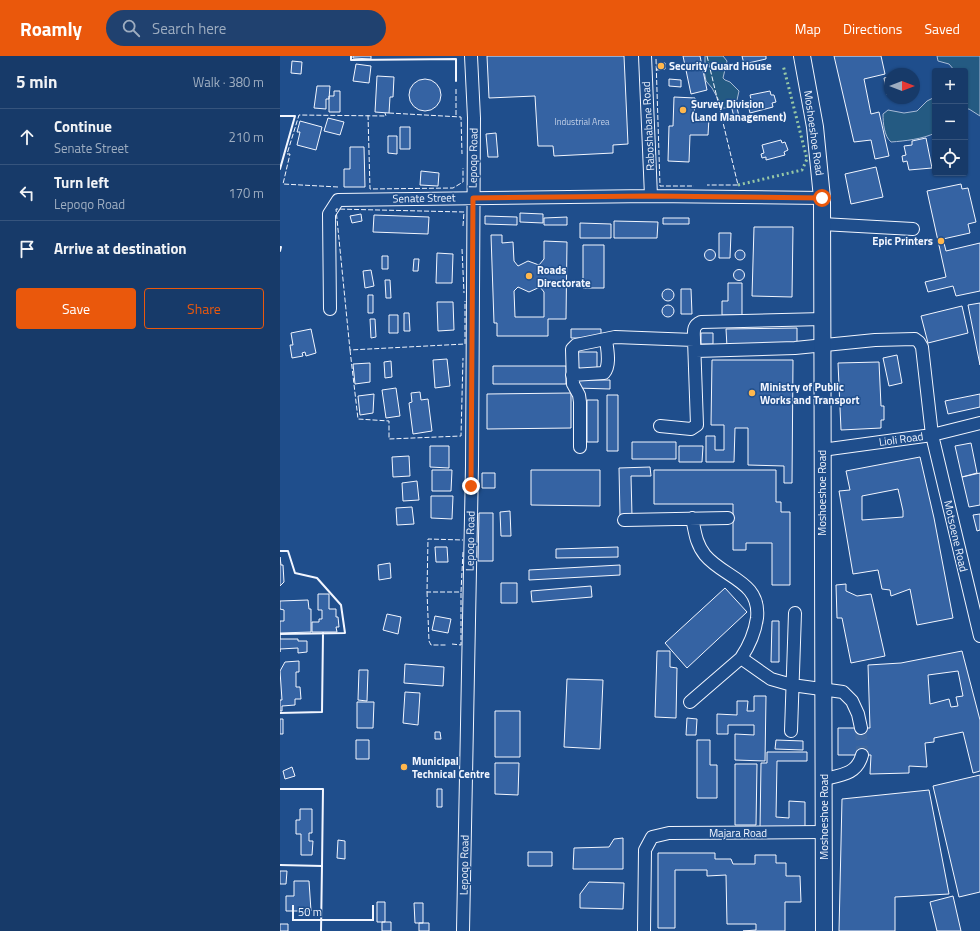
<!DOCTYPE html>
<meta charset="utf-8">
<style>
:root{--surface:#173a69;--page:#20416f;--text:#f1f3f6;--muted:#9eadc0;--line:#36547d;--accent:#ea580c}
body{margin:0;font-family:"Titillium Web",sans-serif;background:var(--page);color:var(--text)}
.controls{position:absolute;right:12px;top:12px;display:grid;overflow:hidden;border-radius:4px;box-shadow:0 1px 3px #0004}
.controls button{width:36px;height:36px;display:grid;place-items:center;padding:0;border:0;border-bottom:1px solid var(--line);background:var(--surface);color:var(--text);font:20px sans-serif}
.compass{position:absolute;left:604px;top:12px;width:36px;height:36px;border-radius:50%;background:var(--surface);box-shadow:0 1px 3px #0004;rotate:90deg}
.scale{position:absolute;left:12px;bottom:10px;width:82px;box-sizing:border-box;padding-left:4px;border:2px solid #f2f6ff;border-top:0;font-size:11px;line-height:14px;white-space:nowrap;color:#f2f6ff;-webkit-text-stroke:3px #1f4e8c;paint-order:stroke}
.stop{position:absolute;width:12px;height:12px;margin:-9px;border:3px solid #ea580c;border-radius:50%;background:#fff}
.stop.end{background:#ea580c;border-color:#fff;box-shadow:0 1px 4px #0008}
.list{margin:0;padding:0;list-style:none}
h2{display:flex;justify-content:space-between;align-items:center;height:52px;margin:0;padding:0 16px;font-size:17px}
h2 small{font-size:13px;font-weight:400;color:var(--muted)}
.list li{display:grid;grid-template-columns:26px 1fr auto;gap:12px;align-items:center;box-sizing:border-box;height:56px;padding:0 16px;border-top:1px solid var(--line)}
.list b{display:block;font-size:15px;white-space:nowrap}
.list p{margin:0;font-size:13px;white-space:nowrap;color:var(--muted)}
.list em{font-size:13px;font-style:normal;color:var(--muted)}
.actions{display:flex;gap:8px;padding:12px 16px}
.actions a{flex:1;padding:9px 0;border:1px solid var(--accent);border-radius:4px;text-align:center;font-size:14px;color:var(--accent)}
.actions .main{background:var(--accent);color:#fff}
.icon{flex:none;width:22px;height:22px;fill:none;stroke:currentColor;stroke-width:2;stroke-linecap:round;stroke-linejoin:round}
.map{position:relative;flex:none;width:700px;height:875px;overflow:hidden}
header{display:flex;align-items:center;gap:24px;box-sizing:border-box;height:56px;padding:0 20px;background:var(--accent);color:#fff}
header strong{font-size:19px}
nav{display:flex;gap:22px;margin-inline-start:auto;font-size:14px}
.search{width:280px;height:36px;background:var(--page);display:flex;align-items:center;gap:10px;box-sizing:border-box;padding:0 14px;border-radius:22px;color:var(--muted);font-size:15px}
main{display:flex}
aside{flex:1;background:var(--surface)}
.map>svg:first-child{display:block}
.green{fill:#245a82;stroke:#a8bbd7}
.building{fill:#3563a3;stroke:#f2f6ff;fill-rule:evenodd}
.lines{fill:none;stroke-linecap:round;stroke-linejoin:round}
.minor-tunnel{stroke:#3f679d;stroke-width:12;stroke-dasharray:12 6;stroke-linecap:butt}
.minor-casing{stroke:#f2f6ff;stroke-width:14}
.major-casing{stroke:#f2f6ff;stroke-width:18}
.minor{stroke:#1f4e8c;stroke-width:12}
.major{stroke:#1f4e8c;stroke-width:16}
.hedge{stroke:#97c8a6;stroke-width:3;stroke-dasharray:2 3;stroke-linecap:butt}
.fence{stroke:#f2f6ff;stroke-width:1;stroke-dasharray:5 2;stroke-linecap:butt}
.wall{stroke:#f2f6ff;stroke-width:2}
.route{stroke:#ea580c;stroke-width:5}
.poi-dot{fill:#ffb74d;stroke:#1f4e8c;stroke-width:1.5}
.labels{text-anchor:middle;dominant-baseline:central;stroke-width:3;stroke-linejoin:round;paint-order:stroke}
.number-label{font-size:9px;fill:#c3d1e8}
.poi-label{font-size:11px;font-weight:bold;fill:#f2f6ff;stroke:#1f4e8c;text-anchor:start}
.street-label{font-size:11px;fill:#f2f6ff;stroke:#1f4e8c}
</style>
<header>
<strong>Roamly</strong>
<div class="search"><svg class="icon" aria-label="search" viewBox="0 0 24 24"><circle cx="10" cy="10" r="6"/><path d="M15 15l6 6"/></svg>Search here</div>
<nav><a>Map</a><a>Directions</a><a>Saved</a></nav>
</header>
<main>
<aside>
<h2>5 min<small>Walk · 380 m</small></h2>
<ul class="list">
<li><svg class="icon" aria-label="ahead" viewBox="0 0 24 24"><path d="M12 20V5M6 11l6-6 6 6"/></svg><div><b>Continue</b><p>Senate Street</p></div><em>210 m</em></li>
<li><svg class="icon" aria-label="left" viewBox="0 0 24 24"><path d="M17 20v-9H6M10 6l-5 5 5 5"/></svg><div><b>Turn left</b><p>Lepoqo Road</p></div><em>170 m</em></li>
<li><svg class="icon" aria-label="arrive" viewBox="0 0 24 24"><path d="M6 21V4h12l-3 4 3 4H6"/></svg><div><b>Arrive at destination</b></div></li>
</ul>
<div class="actions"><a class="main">Save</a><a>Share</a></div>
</aside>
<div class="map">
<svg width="700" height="875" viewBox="0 0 700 875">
<rect width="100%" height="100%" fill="#1f4e8c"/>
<!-- green -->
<path class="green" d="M425,0H443L447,5L443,22L445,24L450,26L459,35L457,44L449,48L447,52H443L432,32L426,25L423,10L425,9Z
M657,0H700V60L689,53H685V15H675L669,8L658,5Z
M655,41V77C643,83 625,85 611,86C604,80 603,67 603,58L608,54L624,57L637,55L647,45Z"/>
<!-- building -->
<path class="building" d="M73,0H91V3L73,2Z
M207,0H344L348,88L333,89V97L274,100L273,90H258L255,40L209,42Z
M403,0H420L427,34L411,38Z
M462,0H486V3L464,8Z
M554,0H601L605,18L584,23L591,58L599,56L609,100L595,103L591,84L574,86Z
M12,5L22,6L21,18L11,17Z
M385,7V13L377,14V8Z
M76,8L91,10L89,27L73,25Z
M97,20L114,21L113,41H110L109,57L95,56Z
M610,21V38L607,39L604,22Z
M129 39a16 16 0 1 1 32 0a16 16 0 1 1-32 0Z
M389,23L401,24V31L389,30Z
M37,30H50L49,43H46V53L34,52Z
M54,35H60V56H49V40H54Z
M490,35L491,39H494L496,46L492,47L493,51L470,57L468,49L472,48L470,39Z
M394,41L415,42L414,61L429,62L428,79H410L409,106L388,105L389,70H393Z
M456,48L459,60L454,61L451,49Z
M48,62L64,66L60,79L44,75Z
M20,65L42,71L36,94L17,89L20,76H17Z
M120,71H130V93H120Z
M216,77L218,101H208L206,78Z
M108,80H117V98L108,97Z
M646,82L652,112L629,114L627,105L623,106L622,100L626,99L624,90L632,89V85Z
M501,84L502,87L505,86L508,94L504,96L505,99L486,104V101L482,102L481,98L484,97L482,89Z
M70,91H84L85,131H64V113H70Z
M596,111L603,141L571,148L565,118Z
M141,115L159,117L158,130L140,129Z
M681,128L682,133L688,132L696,166L688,168L690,177L663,183L666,195L700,187V235L676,240L673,230L648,236L645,226L666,221L647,135Z
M240,157L263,158V167L240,166Z
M81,158L82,165L72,167L70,160Z
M94,159L149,161L148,178L93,176Z
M205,160L237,161V169L205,168Z
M287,161V169H264V162Z
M383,162H409V168H383Z
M334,165L378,166L377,182H334Z
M300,167L331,168V182H300Z
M474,171H513L512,241L472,240Z
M439,177H451L450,202H439Z
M211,179H222V187L233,186L234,205L238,210L248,205L259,209L264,203V185L287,186L286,263H268V280H217V267H214ZM238,231L249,236L260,231L264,236V261H235L234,235Z
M303,189H324V232H303Z
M424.5 199a5.5 5.5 0 1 1 11 0a5.5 5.5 0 1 1-11 0Z
M455 199a5 5 0 1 1 10 0a5 5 0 1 1-10 0Z
M157,197L173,198L172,227H156Z
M102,200H108V213H102Z
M134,203H139L138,215H133Z
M453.5 219a5.5 5.5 0 1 1 11 0a5.5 5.5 0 1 1-11 0Z
M91,214L94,230L85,232L83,215Z
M105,224H110L111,242H106Z
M448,227H462V259H442V245H448Z
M401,233H411L412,258H401Z
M382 239a6 6 0 1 1 12 0a6 6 0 1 1-12 0Z
M88,239H93V257H88Z
M157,246H173L174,274L158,275Z
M700,247V309L688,249Z
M382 255a6 6 0 1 1 12 0a6 6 0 1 1-12 0Z
M682,250L688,277L648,287L641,260Z
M124,257H129L130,275H124Z
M109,259H118V277H109Z
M90,263H95L96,281L91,282Z
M517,272V290L447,291L446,273Z
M31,273L36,297L26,300L25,296L22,297L23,300L12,302L10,289H13L11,277Z
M291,273H321V282H291Z
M421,277H433V288H421Z
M296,296H317V314H296Z
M617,299L622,327L609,330L603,302Z
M167,303L170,330L155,332L153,304Z
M432,304H513L512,427H504V410L468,409V372H455L454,406H426V380H435V394H444V369H431Z
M111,305L112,321L105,322L104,306Z
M599,306L601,350H604V364H601V372L561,374L558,307Z
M90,307V326L75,328L73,308Z
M213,310H286V328H213Z
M296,324H330V333L296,332Z
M116,332L120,360L106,362L102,334Z
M140,336L141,344L148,343L152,375L133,378L129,347L132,346L131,337Z
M291,337V372L207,373V338Z
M94,338L93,357L80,359L78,340Z
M700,338V351L668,358L665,345Z
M327,339H338V395H327Z
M307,344H318V386H307Z
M352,386H396V403H352Z
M691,387L697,417L682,421L675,390Z
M150,390H169V412L150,411Z
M399,390H423L422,406H399Z
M129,400L130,420L113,421L112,401Z
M640,401L654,462L673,562L637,569L630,533L611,540L610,534L602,533L598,514L573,518L559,435L570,434L566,415ZM618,433L623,455V461L582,464V440Z
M370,411L371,420H351L352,460H340L339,412Z
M152,414H172L171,435H152Z
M251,414H320V450L251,449Z
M374,414H496V446H501V456H510V529H492V487H466V494H453V448H374Z
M202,417H215V432H202Z
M700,417V449L689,451L682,421Z
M137,425L139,444L123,445L122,427Z
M151,440H173L172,463L151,462Z
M132,451L134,468L117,469L116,452Z
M230,455L231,480H221L220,456Z
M199,457H213V505H198Z
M700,458V474L697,475L693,459Z
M155,491H167L168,506H156Z
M338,491V501L276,502V493Z
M0,501L1,509H3L4,526L0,530Z
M110,507L111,522L99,524L98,509Z
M340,509V519L249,524V514Z
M221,527H237V547H221Z
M566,528V535L577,540L591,538L605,600L571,607L562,562H557L556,529Z
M311,530L312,541L252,546L251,535Z
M445,532L467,556L407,612L385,587Z
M38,538H49V553H56V561H58L59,571H56L57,576H32V566H39V563H42V554H38Z
M28,544L29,553H31V576L0,577V565H4V554L0,553V545Z
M107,558L121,561L118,578L103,574Z
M155,560L171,563L168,577L152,574Z
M492,565H499V606H491Z
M0,579V583H18V585H27V596L18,597V592L0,593V596Z
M377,595H390V611L397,612L396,662L375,661Z
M682,595L700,664V715L693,717L683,676L654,682V686L645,687L647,711L629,710V717L590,718L591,699H558V672H590L588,609L621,607ZM678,615L683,640L676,641L678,650L671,651L669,643L650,648L648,619Z
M19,605V616H16V631H20L21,643H15V649L2,650V655H0V644H2L0,615L5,606Z
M125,608L164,611L163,630L124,627Z
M79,614H88L87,645L78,644Z
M287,623L323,624L320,693L284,691Z
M125,636L140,637L138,669L123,667Z
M474,640H486L485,705L455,704V678L474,679V669H448V678H437V658L457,659V645H468L467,655H474Z
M77,646H94L93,672H77Z
M215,655H240V701H215Z
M407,662L417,663L416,679H406Z
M0,663H3V678H0Z
M155,676H160L161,683H155Z
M76,684H89V703H76Z
M417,684H430V709H437V742H417Z
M496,684L523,685V694L495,693Z
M487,696H527V705H497L496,761L509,762V745L525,746V774L480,773L481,707H487Z
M215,707H239L238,739L215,738Z
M455,708H477L476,769H455Z
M12,711L15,720L5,723L3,715Z
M700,719V836L679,841L653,730Z
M157,733H162V751H157Z
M649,734L669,838L615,841V875H559L562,743Z
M20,753H32V777H29V785H33L32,799H21V778H16V764H20Z
M343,782V813H293L294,792L329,791L334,783Z
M58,784L65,785V803L57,802Z
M248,796H272V810H248Z
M378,797H435V803H451L453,808H475V799H496V807H506V820H520L521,846H505V875H463L476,874V868H447L446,819L427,820V814H395V872H378Z
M0,815H7L6,828H0Z
M14,825H29L31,855H6V840H14Z
M309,826L344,827L343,853L300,852V838Z
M673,840L681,875H657L650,846Z
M97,846H105V866H97Z
M134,847H143V867H135Z
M102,866H111V875H102Z
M139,867H149V875H139Z
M0,868H8V875H0Z"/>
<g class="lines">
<!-- minor-tunnel -->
<path class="minor-tunnel" d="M581,672L582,699"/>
<!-- minor casing -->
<g class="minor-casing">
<path id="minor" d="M365,0L371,140
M542,168L633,173
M50,253L49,158L58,144L371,140L542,142
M416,295L515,292L595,284L635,283L639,286L642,291L652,379L700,580
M292,319L324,317C331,309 327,293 326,283
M380,370L411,373L417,369L414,284C414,276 412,270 421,266L543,263
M300,391V346L299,339L293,328L292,293L296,289L335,281L414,284
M542,394L652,379L700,367
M344,464L448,462
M461,602L491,623L512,629L563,636L572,645L578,658L581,672
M410,646L461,602C469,590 475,576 477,562C481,525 444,522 425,499C416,488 415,476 412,462
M511,675L515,557
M544,723C562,719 577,718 582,699
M183,875L192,410L194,62L191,0
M364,875L365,794L372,781L389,777L544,776"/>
</g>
<!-- major casing -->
<g class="major-casing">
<path id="major" d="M522,0L535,71L542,142L544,875"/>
</g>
<!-- minor -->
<use href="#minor" class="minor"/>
<!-- major -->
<use href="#major" class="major"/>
<!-- hedge -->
<path class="hedge" d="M458,129L522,114L527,103L503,9"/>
<!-- fence -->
<path class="fence" d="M427,0L458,129H427
M376,3L380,130H414
M176,33V61
M109,57L181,61L182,98
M88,59L90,133L173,132L183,126V112
M58,131L3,128L10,98H7L19,59L106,60L105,57
M183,170L184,156L56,153L70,294L185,288V245
M182,193L184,237
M70,294L78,363L109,365V383L181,380L183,302
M183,496L181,536H147L148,483L183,484
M147,536L149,585L151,589H166
M172,588L181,589V536"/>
<!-- wall -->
<path class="wall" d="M71,0V4L176,3V25
M0,60H15L0,113
M0,191H1L0,195
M0,495H8L15,517L37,522L61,549L65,577L0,578
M0,657L42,656L43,577
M0,733H43L42,810
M0,809L42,810L41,875"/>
</g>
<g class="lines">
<!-- route -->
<path class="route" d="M191,430L193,142L371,140L542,142"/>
</g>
<!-- markers -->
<g class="poi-dot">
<circle cx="381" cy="10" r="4"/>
<circle cx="403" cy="54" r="4"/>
<circle cx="661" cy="185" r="4"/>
<circle cx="249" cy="220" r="4"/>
<circle cx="472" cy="337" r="4"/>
<circle cx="124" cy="711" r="4"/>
</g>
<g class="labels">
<!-- number labels -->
<g class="number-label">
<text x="302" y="65">Industrial Area</text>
</g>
<!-- poi labels -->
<g class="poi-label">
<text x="389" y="10">Security Guard House</text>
<text x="411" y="48">Survey Division<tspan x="411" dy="13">(Land Management)</tspan></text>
<text x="653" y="185" text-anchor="end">Epic Printers</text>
<text x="257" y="214">Roads<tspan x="257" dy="13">Directorate</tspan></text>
<text x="480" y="331">Ministry of Public<tspan x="480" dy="13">Works and Transport</tspan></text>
<text x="132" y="705">Municipal<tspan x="132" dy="13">Technical Centre</tspan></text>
</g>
<!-- street labels -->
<g class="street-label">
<text transform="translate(368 70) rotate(-93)">Raboshabane Road</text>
<text transform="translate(534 77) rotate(82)">Moshoeshoe Road</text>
<text transform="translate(193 102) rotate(-89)">Lepoqo Road</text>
<text transform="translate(144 142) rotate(-1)">Senate Street</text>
<text transform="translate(621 383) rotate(-8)">Lioli Road</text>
<text transform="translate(542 437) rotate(-90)">Moshoeshoe Road</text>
<text transform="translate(676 480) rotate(77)">Motsoene Road</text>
<text transform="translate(190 485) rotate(-89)">Lepoqo Road</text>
<text transform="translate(544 761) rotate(-90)">Moshoeshoe Road</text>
<text x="458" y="777">Majara Road</text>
<text transform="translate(184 809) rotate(-89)">Lepoqo Road</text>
</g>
</g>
</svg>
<div class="controls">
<button>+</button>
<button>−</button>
<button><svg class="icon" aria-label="locate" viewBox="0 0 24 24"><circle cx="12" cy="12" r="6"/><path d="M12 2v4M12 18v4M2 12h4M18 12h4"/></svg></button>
</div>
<svg class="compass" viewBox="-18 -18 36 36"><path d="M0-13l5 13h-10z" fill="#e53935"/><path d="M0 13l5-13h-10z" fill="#9eadc0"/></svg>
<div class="scale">50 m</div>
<div class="stop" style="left:542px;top:142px"></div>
<div class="stop end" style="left:191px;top:430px"></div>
</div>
</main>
